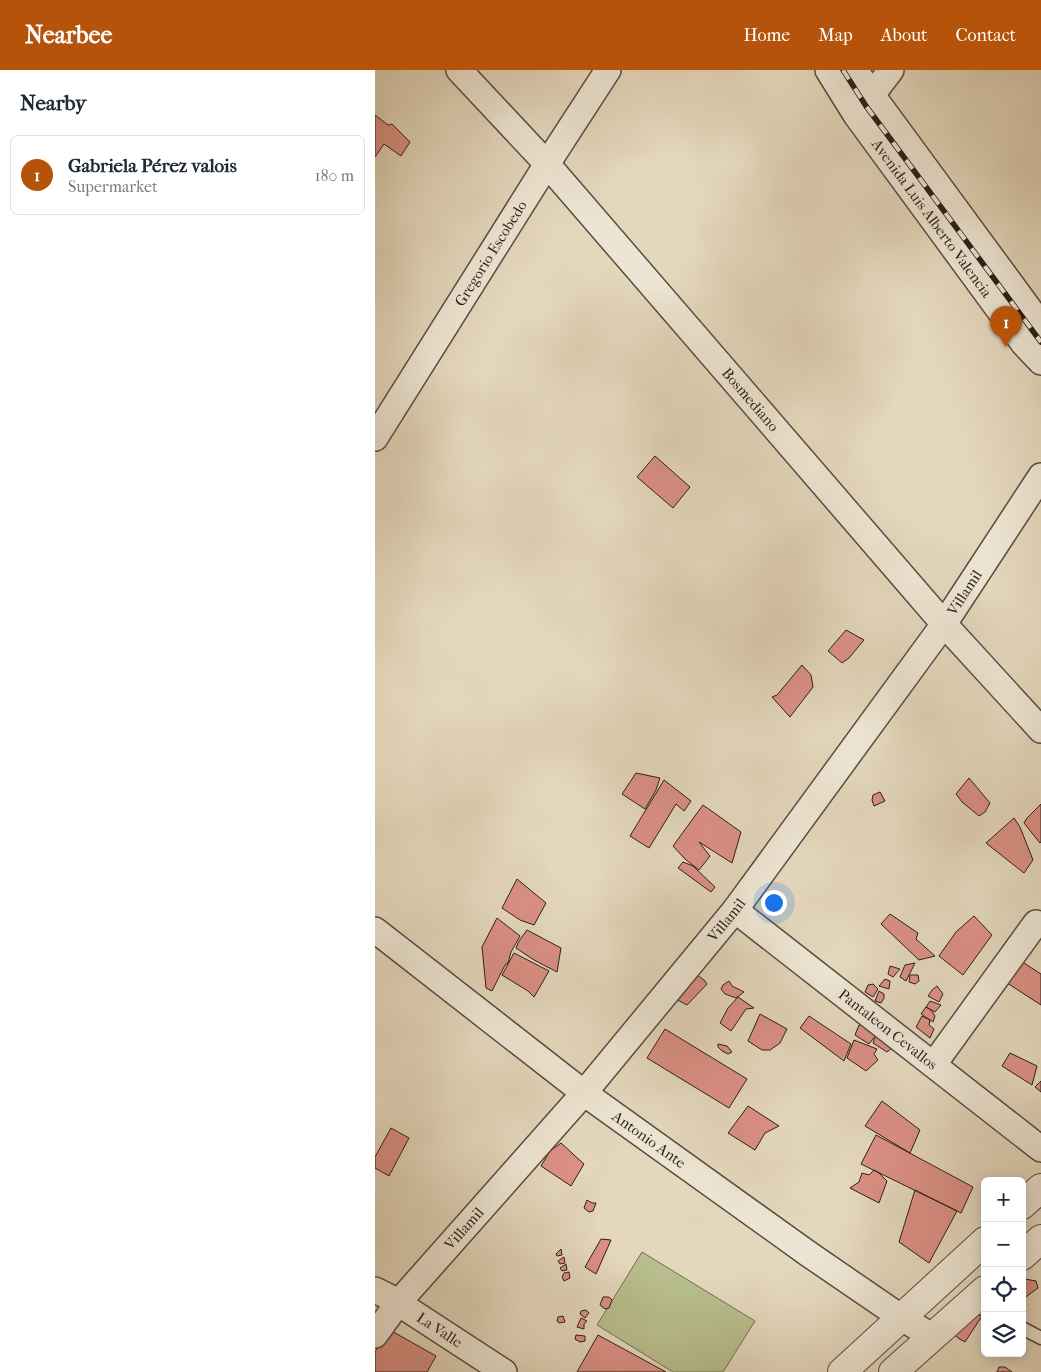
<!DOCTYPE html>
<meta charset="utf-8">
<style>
:root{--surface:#fff;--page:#f6f6f7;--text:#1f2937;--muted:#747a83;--line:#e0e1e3;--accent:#b45309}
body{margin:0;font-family:"IM FELL French Canon",serif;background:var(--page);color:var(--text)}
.controls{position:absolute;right:15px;bottom:15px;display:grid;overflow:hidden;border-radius:8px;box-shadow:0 2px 12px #0003}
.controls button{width:45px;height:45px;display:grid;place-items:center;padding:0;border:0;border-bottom:1px solid var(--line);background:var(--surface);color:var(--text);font:25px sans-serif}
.you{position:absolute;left:398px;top:832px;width:18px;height:18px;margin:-12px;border:4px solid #fff;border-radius:50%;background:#1a73e8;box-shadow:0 0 0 8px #1a73e833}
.badge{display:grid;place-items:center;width:32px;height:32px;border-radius:50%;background:var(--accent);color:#fff;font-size:16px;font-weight:700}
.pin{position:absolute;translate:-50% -41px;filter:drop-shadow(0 1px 2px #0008)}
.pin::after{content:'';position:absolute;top:26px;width:18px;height:15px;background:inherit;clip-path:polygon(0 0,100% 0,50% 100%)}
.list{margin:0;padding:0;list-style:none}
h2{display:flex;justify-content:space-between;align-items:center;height:65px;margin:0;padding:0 20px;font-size:21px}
h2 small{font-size:16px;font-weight:400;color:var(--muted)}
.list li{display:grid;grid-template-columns:32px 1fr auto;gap:15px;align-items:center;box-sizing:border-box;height:80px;margin:0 10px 10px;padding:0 10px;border:1px solid var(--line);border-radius:8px}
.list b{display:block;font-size:19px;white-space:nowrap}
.list p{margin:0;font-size:16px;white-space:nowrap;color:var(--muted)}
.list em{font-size:16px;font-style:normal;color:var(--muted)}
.icon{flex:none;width:28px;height:28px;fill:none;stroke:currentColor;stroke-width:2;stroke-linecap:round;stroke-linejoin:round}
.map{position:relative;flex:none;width:666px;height:1302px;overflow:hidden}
header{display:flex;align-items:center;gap:30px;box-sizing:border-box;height:70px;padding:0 25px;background:var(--accent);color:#fff}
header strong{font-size:24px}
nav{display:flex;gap:28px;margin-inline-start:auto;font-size:18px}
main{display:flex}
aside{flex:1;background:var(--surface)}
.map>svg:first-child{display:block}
.green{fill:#b8bd8e;stroke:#716e54}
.building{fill:#db9085;stroke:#2a1e1a}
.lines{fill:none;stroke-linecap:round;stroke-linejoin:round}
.service-casing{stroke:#584c42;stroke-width:15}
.minor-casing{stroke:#584c42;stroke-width:28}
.tertiary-casing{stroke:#584c42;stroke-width:30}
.service{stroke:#ede5d3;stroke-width:12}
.minor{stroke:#ede5d3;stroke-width:25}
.tertiary{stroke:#ede5d3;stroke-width:28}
.rail-casing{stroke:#2a1e1a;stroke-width:5.5}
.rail{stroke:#ede5d3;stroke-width:4;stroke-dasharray:11;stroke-linecap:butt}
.labels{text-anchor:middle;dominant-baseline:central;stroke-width:5;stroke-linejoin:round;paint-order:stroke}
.street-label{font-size:15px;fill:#2a1e1a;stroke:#ede5d3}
</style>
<header>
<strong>Nearbee</strong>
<nav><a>Home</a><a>Map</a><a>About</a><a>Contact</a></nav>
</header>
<main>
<aside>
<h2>Nearby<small></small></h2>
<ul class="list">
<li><span class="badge">1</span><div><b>Gabriela Pérez valois</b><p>Supermarket</p></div><em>180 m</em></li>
</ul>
</aside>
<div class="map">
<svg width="666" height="1302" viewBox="0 0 666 1302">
<rect width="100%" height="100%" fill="#e4d7bc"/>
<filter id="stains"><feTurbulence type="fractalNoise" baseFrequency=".004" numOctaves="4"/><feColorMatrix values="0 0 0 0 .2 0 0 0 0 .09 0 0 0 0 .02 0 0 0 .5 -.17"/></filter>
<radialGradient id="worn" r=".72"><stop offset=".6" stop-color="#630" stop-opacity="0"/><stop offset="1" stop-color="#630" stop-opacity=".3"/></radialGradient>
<!-- green -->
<path class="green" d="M267,1182L380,1251L348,1302H298L222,1255Z"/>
<!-- building -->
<path class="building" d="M0,45L13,55L17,54L35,72L26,86L9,74L0,87Z
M280,386L315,417L298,438L262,407Z
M471,560L489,570L474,588L467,593L453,581Z
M427,595L436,605L438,617L415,647L397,627L402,625Z
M261,703L285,708L281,720L270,739L247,724Z
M594,708L615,733L610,742L604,746L587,732L581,724Z
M289,710L316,731L309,741L301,734L274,778L255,766Z
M505,722L510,731L499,736L497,730L498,725Z
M666,734V772L665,773L649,753L652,748Z
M328,735L366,762L357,793L324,772L335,786L324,800L310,789L298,776Z
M639,748L645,757L658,790L649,803L611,773Z
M308,792L318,796L340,817L336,822L303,798Z
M142,809L171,833L159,855L145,850L127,838Z
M515,844L543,863L541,869L560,886L544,890L506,854Z
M599,846L617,865L588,905L564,886L581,862Z
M122,848L145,866L136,882L133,893L130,895L117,921L111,918L107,877Z
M152,860L186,878L182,902L159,890L141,878L144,871Z
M139,883L174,901L159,927L153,921L127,905Z
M638,886L666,904V935L626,909Z
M540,893L531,911L525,907L530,895Z
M515,896L525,899L518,907L513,904Z
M314,899L329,910L332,914L312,935L295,926Z
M535,905H543L544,911L540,914L534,912Z
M510,909L515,911L514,919L504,916Z
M354,911L357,916L369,922L361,928L350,924L346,919L348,915Z
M498,914L503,919L498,927L490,922L493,915Z
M562,916L568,924L564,932L553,926L557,920Z
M504,921L509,924V928L506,933L500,931Z
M363,927L379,938L371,939L356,961L345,953L353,938Z
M555,931L566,935L560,942L551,937Z
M551,937L556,940L560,946L558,952L546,944Z
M385,944L412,959L405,973L395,980H387L373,971Z
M434,946L476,974L469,991L425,958Z
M547,946L555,950L554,955L559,959L555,968L541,957Z
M494,954L501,965L494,974L480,965L484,955Z
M290,959L372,1009L354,1038L272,988Z
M502,962L517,978L512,982L498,973Z
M479,970L502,979L499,984L503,990L491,1001L472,988Z
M343,974L352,976L357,982L353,984L347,981L343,977Z
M635,983L662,996L657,1015L627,996Z
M666,1011V1022L660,1017Z
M507,1031L545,1060L535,1083L490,1056Z
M373,1036L404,1056L390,1063L380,1080L353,1063Z
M16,1058L34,1068L14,1106L0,1098V1087Z
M501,1065L598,1117L586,1143L486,1094Z
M186,1073L209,1094L196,1116L166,1096L175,1081Z
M499,1100L504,1103L512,1111L504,1133L475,1118L484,1112L487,1103L494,1105Z
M540,1120L582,1141L554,1193L524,1172Z
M212,1130L217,1133H221L218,1141L214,1142L209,1138Z
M226,1169L236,1170L221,1204L210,1197Z
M186,1179L187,1185L182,1186L181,1184Z
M189,1187L190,1193L185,1194L183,1191Z
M191,1194L192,1200L187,1201L185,1198Z
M194,1202L195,1208L189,1211L187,1207L189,1203Z
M650,1209L661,1211L663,1218L648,1229L647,1211Z
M228,1227H234L237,1230L234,1238L230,1239L225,1235Z
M211,1240L214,1243L210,1248L205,1244L206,1241Z
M598,1243L607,1246L590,1272L583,1268L578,1263Z
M188,1246L190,1252L184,1253L182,1251L183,1247Z
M206,1248L212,1251L209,1254V1259L202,1257Z
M13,1259L61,1286L52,1302H0V1282Z
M201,1265L210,1266V1271L205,1272L200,1269Z
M223,1265L291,1302H202Z
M624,1297H630L637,1302H622Z"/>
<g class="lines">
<!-- service casing -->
<g class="service-casing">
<path id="service" d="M647,1258L666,1268"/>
</g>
<!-- minor casing -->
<g class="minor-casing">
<g id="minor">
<path id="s1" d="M84,0L172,94L569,554L666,660"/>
<path id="s2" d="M453,0L481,45L649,274L666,292"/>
<path d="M480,0L497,25L666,255"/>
<path d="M489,38L497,25L516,0"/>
<path id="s3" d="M0,368L172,94L233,0"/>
<path id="s4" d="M360,840L666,1079"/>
<path id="s5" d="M0,860L209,1023L435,1185L527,1248L558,1267"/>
<path d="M559,994L661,853"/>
<path id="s6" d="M0,1220L14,1227L129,1302"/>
<path id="s7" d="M0,1265L23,1233L209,1023L360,840L569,554L666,406"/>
</g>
</g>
<!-- tertiary casing -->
<g class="tertiary-casing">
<path id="tertiary" d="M647,1135L666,1118
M647,1186L666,1169
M467,1302L610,1171
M518,1302L610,1220"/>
</g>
<!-- service -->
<use href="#service" class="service"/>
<!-- minor -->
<use href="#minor" class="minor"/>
<!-- tertiary -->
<use href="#tertiary" class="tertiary"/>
<!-- rail casing -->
<g class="rail-casing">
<path id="rail" d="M468,0L491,36L666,272"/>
</g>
<!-- rail -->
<use href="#rail" class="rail"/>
</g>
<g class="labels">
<!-- street labels -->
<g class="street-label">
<text stroke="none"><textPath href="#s2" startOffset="181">Avenida Luis Alberto Valencia</textPath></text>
<text stroke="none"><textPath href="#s3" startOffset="218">Gregorio Escobedo</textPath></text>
<text stroke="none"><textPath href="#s1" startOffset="440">Bosmediano</textPath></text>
<text stroke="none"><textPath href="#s7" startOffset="949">Villamil</textPath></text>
<text stroke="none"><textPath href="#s7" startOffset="544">Villamil</textPath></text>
<text stroke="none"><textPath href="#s4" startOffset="194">Pantaleon Cevallos</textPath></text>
<text stroke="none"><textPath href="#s5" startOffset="345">Antonio Ante</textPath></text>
<text stroke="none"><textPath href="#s7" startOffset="139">Villamil</textPath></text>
<text stroke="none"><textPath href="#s6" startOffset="76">La Valle</textPath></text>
</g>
</g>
<rect width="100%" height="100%" filter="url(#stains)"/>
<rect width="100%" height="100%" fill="url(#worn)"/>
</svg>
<div class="controls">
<button>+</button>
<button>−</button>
<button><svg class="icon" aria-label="locate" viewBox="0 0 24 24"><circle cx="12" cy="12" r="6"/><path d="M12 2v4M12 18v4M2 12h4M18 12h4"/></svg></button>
<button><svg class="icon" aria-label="layers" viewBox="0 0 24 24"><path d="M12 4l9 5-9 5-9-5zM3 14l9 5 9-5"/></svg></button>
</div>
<div class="you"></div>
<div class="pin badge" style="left:631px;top:277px">1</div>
</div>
</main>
